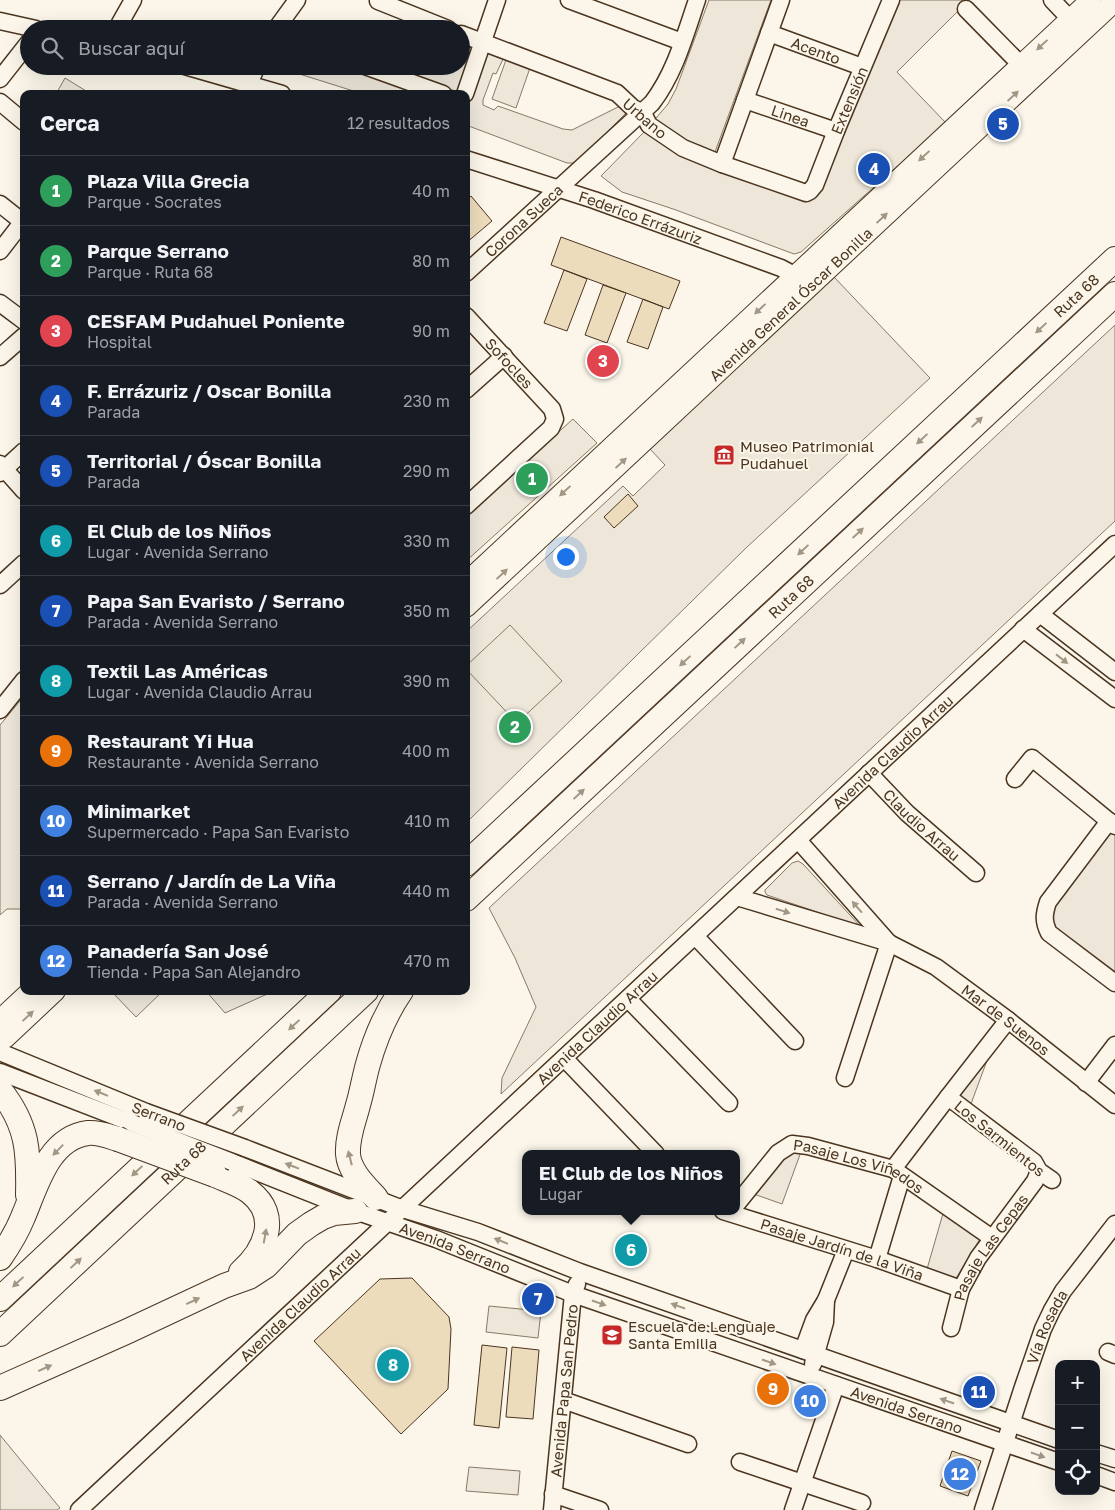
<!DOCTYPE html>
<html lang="es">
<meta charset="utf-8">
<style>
:root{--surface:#171b24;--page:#20242c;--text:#f1f3f6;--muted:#9ea1a6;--line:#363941;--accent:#ea580c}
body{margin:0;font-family:"Golos Text",sans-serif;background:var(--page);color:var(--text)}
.controls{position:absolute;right:15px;bottom:15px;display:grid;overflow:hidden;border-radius:10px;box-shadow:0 5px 20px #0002}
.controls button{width:45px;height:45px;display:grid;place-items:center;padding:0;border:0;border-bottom:1px solid var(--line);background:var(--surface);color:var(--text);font:25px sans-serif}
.you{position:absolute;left:565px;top:556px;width:18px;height:18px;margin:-12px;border:4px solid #fff;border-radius:50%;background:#1a73e8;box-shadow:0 0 0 8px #1a73e833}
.badge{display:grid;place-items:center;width:32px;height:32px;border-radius:50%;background:var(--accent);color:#fff;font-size:16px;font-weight:700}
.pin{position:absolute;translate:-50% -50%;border:2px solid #fff;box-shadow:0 1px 5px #0006}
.popup{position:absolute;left:522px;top:1150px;width:218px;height:65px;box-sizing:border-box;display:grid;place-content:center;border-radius:10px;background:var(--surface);filter:drop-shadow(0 1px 4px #0005);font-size:16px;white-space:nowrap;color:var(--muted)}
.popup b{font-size:19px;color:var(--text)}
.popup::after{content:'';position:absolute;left:50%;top:100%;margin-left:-10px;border:10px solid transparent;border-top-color:var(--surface)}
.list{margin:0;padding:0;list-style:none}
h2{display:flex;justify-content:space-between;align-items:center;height:65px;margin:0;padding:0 20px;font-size:21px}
h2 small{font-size:16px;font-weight:400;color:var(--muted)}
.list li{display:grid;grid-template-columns:32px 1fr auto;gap:15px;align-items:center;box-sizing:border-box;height:70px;padding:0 20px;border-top:1px solid var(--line)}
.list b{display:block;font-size:19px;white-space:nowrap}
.list p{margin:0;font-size:16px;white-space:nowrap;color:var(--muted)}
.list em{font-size:16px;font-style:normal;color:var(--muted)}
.icon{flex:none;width:28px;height:28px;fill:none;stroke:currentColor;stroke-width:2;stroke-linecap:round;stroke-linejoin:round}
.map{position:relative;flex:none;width:1115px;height:1510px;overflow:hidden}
.search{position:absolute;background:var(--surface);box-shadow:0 5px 20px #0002;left:20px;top:20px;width:450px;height:55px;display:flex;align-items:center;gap:12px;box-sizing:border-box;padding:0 18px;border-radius:28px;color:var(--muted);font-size:19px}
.panel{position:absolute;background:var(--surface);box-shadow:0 5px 20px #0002;left:20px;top:90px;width:450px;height:905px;border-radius:10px}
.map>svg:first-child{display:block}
.green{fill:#ede6d9;stroke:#887966}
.parking{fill:#ede7d9;stroke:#887966}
.building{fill:#ecdcbc;stroke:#4a3520}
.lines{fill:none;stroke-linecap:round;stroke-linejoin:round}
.minor-casing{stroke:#4a3520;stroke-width:19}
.major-casing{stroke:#4a3520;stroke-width:22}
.highway-casing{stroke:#4a3520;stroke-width:26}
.minor{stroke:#fbf6e9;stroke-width:16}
.major{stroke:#fbf6e9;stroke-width:20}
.highway{stroke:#fbf6e9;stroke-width:24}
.minor-bridge-casing{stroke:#4a3520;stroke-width:19;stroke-linecap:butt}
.highway-bridge-casing{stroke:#4a3520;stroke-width:26;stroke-linecap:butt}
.minor-bridge{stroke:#fbf6e9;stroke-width:16}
.highway-bridge{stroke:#fbf6e9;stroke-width:24}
.oneway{fill:#a29684}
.labels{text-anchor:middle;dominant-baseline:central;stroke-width:4;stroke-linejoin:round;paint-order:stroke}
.street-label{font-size:15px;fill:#4a3520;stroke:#fbf6e9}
.poi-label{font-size:15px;fill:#4a3520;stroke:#fbf6e9;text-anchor:start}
</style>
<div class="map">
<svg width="1115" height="1510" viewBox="0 0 1115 1510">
<rect width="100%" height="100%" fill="#fbf6e9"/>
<!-- green -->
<path class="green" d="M709,0H771L715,152L699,145L694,159L811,199L899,0H961L965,4L897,72L946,123L801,252L794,254L676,210L622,192L601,176L645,131L668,104L676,89Z
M461,38L478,44L460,93L418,76L421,66H461Z
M488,49L505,55L496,74L493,73L483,100V105L494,110L498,106L563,129L572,130L624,104L629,110L576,163H567L466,125V112Z
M507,57L531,65L516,108L492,99Z
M274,66H354L427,94H363Z
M65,78L91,94H56Z
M834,277L930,378L747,547L466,823V632L623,486L633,496L665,465L650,449Z
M1115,325V521L501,1094L502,1078L536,1007L515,958L489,908Z
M573,419L597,443L466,561V515Z
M24,696V909H7L0,915V725Z
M1115,826V983L1049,933L1044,912Z
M798,861L803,864L861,927L767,895L765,892V890L792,863Z
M111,991H163L136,1017Z
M206,991H274L225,1013Z
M996,1036L968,1112L948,1097Z
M806,1138L782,1204L751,1193Z
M944,1210L980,1239L955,1280L927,1269Z
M489,1306L541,1311L538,1338L486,1332Z
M0,1435L60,1508L57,1510H0Z
M469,1467L520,1471L518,1495L466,1491Z"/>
<!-- parking -->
<path class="parking" d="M510,625L562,681L517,723L466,669V666Z"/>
<!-- building -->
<path class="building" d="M471,196L492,221L466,243V201Z
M561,237L680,281L669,309L551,265Z
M564,270L587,279L567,331L544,323Z
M603,285L626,293L607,343L585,335Z
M643,299L663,307L648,349L627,342Z
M628,494L638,506L614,528L604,517Z
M624,1236L644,1243L638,1263L617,1256Z
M412,1278L449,1317L451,1329L448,1389L401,1434L314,1341L380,1279Z
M482,1345L507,1348L499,1428L474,1425Z
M512,1347L539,1350L533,1419L506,1417Z
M952,1451L981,1461L968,1496L940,1486Z"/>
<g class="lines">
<!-- minor casing -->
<g class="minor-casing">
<g id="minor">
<path d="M569,0L682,42"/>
<path d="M1052,0L1070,19"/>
<path d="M378,1L448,29"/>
<path d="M966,9L1021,65"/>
<path d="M0,21L36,29"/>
<path d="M118,29L120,23L133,0"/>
<path d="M276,29L297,0"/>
<path id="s1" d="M769,33L862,67"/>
<path id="s2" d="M461,34L617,93L633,108L643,113L649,125L683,148L722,164L806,193L810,191L815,185L836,131L891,0"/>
<path d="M185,66L282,94"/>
<path d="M365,66L443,94"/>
<path d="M0,79L29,42"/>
<path d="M249,84L257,66"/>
<path d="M465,94L497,0"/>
<path id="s3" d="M745,100L836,131"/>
<path d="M0,102L24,122"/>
<path id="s4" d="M466,159L594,200L781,268L796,276L803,283"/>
<path d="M722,164L781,0"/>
<path d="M0,204L24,223"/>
<path d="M0,251L24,220"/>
<path id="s5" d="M466,273L652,103C675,73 685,35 697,0"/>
<path d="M0,303L24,321"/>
<path id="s6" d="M466,316L552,409L555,419L551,428L466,506"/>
<path d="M0,357L24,336"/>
<path d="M466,390L504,356"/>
<path d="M0,464L24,491"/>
<path d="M0,473L24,451"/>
<path d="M0,585L24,563"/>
<path d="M1040,614L1115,672"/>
<path d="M1023,629L1115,699"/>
<path d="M0,710L24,680"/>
<path id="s7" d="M869,773L907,813L976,873"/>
<path d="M1015,779L1032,758L1115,826"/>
<path d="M1109,821L1048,902C1044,914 1043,921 1049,933L1115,983"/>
<path d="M798,840L889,943"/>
<path id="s8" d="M737,897L889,943L936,967L1008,1020L1115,1105"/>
<path d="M695,936L795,1041"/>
<path d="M628,999L729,1103"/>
<path d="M0,1052L146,1112"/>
<path d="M564,1058L656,1154"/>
<path d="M0,1072L132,1123"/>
<path d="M845,1078L889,943"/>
<path d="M1086,1083L1115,1045"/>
<path d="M948,1097L1034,1162L1039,1171L1052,1180"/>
<path d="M245,1148L403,1209L478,1232L580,1272L1059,1440"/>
<path id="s9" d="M232,1162L355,1211L436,1239L573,1294L1059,1462"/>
<path d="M893,1169L948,1097L1008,1020"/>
<path id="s10" d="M736,1205L778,1153L792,1144L808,1146L893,1169L992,1238"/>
<path id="s11" d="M723,1211L877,1259L961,1289"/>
<path d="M877,1259L902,1176"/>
<path id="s12" d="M951,1328L961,1289L978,1258L1035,1181L1039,1171"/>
<path d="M803,1350L814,1320L826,1300L846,1250"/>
<path d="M1108,1352L1115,1355"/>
<path d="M813,1364L825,1322L826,1300"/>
<path d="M563,1400L688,1444"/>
<path d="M1096,1453L1115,1459"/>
<path d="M740,1462L862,1503"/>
<path d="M1096,1475L1115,1482"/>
<path d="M553,1494L600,1510"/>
<path id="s13" d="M79,1510L1115,544"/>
<path id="s14" d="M552,1510L573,1294L577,1284"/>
<path d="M793,1510L836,1385"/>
<path id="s15" d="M983,1510L1023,1387L1043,1329L1052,1310L1063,1291L1115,1224"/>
</g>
</g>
<!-- major casing -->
<g class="major-casing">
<g id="major">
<path d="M466,583L1091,0"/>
<path id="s16" d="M466,607L1115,1"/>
<path d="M0,1020L31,991"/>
<path d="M0,1039L5,1038L55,991"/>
</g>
</g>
<!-- highway casing -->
<g class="highway-casing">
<g id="highway">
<path id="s17" d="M466,864L1115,259"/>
<path id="s18" d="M466,899L1115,294"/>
<path d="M0,1090C28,1125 29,1152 28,1195"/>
<path d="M215,1175C226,1180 240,1184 250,1192C281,1216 265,1251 241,1272"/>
<path d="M376,1198C365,1186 349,1171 348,1154C347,1137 354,1121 358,1105C362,1092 364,1078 368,1064C375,1039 386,1013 401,991"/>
<path d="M0,1258C9,1245 17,1232 23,1217C36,1187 48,1138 88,1133C98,1132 108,1136 118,1139"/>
<path d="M0,1299L329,991"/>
<path id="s19" d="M0,1334L366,991"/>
<path d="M0,1388L128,1331L224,1286L249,1277L266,1266L297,1234L311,1224L323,1217L334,1213L355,1211"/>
</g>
</g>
<!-- minor -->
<use href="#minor" class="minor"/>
<!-- major -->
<use href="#major" class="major"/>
<!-- highway -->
<use href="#highway" class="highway"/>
<!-- minor-bridge casing -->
<g class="minor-bridge-casing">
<path id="minor-bridge" d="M146,1112L245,1148
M132,1123L232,1162"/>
</g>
<!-- highway-bridge casing -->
<g class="highway-bridge-casing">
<path id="highway-bridge" d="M118,1139L215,1175"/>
</g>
<!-- minor-bridge -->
<use href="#minor-bridge" class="minor-bridge"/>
<!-- highway-bridge -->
<use href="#highway-bridge" class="highway-bridge"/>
</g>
<!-- one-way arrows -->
<defs><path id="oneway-solid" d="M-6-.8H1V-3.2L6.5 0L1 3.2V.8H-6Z" transform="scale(1.25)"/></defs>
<g class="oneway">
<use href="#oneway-solid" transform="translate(1042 45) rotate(137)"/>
<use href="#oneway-solid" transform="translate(1013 96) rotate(-43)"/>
<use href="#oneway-solid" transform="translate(924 156) rotate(137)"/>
<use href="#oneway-solid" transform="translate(882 218) rotate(-43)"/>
<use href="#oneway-solid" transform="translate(760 309) rotate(137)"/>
<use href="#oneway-solid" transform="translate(1041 328) rotate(137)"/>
<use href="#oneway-solid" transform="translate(977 422) rotate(-43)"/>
<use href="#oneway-solid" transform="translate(922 439) rotate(137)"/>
<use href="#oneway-solid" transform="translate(621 463) rotate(-43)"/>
<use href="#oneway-solid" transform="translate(565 491) rotate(137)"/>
<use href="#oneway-solid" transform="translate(858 533) rotate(-43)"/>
<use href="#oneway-solid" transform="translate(803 550) rotate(137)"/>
<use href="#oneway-solid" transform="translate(502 574) rotate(-43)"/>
<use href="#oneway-solid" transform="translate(740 643) rotate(-43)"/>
<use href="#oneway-solid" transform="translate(1062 659) rotate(38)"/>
<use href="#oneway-solid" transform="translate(685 661) rotate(137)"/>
<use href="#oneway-solid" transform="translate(579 794) rotate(-43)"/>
<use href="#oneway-solid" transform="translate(857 907) rotate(-131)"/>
<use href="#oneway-solid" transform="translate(783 911) rotate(17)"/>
<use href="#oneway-solid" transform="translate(28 1016) rotate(-43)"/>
<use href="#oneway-solid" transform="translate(294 1025) rotate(137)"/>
<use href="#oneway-solid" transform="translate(101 1093) rotate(-158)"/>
<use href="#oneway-solid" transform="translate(238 1111) rotate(-43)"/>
<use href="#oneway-solid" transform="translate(58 1150) rotate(134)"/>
<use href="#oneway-solid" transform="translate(350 1158) rotate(-104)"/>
<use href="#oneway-solid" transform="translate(292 1166) rotate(-159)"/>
<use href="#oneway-solid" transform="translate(137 1171) rotate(137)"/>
<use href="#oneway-solid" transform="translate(265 1236) rotate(-80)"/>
<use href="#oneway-solid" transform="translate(501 1241) rotate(-158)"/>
<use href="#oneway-solid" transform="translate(76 1263) rotate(-43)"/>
<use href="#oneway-solid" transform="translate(18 1282) rotate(137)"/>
<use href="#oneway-solid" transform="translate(193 1301) rotate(-25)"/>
<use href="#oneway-solid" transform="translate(599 1303) rotate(19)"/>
<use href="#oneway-solid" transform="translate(678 1306) rotate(-161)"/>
<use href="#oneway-solid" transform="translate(769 1362) rotate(19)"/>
<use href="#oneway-solid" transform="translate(45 1368) rotate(-24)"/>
<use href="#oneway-solid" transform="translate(947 1401) rotate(-161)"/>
<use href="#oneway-solid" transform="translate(1038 1455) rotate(19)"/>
</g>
<!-- icons -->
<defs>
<g id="museum-square" transform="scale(1.125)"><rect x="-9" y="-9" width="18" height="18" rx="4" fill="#c62828" stroke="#fbf6e9"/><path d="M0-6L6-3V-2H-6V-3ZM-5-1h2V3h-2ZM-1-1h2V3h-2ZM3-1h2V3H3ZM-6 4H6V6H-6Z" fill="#fff"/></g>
<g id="school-square" transform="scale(1.125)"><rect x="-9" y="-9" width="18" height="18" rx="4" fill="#c62828" stroke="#fbf6e9"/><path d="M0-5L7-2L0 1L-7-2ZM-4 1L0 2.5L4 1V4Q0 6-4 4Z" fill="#fff"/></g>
</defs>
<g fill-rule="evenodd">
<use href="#museum-square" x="724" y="455"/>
<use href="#school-square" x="612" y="1335"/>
</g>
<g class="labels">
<!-- street labels -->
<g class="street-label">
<text stroke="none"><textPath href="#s1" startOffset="50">Acento</textPath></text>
<text stroke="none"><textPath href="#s2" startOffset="489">Extensión</textPath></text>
<text stroke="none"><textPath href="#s3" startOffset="48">Linea</textPath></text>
<text transform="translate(645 118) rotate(41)">Urbano</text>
<text stroke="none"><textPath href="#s4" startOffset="184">Federico Errázuriz</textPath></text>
<text stroke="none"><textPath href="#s5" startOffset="78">Corona Sueca</textPath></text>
<text stroke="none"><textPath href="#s17" startOffset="834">Ruta 68</textPath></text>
<text stroke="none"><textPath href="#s16" startOffset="444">Avenida General Óscar Bonilla</textPath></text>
<text stroke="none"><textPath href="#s6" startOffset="64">Sofocles</textPath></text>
<text stroke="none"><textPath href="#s18" startOffset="444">Ruta 68</textPath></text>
<text stroke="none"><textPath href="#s13" startOffset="1112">Avenida Claudio Arrau</textPath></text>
<text stroke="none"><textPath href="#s7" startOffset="74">Claudio Arrau</textPath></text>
<text stroke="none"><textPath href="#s8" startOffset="299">Mar de Suenos</textPath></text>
<text stroke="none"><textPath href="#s13" startOffset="708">Avenida Claudio Arrau</textPath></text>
<text transform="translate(159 1116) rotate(21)">Serrano</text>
<text transform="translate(1000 1138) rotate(39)">Los Sarmientos</text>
<text stroke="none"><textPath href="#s19" startOffset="251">Ruta 68</textPath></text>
<text stroke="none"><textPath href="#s10" startOffset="154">Pasaje Los Viñedos</textPath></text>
<text stroke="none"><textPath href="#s9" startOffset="239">Avenida Serrano</textPath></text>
<text stroke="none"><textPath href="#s12" startOffset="91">Pasaje Las Cepas</textPath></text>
<text stroke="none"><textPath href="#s11" startOffset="125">Pasaje Jardín de la Viña</textPath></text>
<text stroke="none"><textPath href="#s13" startOffset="302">Avenida Claudio Arrau</textPath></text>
<text stroke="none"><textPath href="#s15" startOffset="194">Vía Rosada</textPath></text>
<text stroke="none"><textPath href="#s14" startOffset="120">Avenida Papa San Pedro</textPath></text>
<text stroke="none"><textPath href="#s9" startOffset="719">Avenida Serrano</textPath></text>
</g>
<!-- poi labels -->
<g class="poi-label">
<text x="740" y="446">Museo Patrimonial<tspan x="740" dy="17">Pudahuel</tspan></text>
<text x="628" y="1326">Escuela de Lenguaje<tspan x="628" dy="17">Santa Emilia</tspan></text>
</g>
</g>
</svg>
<div class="controls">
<button>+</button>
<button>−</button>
<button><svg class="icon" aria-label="locate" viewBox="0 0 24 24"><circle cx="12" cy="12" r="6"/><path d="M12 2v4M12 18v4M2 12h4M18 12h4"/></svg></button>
</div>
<div class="you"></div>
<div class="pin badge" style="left:532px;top:479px;background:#2e9e5b">1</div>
<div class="pin badge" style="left:515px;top:727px;background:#2e9e5b">2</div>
<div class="pin badge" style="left:603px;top:361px;background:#e0444e">3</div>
<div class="pin badge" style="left:874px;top:169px;background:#1a4fb4">4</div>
<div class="pin badge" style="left:1003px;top:124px;background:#1a4fb4">5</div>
<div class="pin badge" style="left:631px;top:1250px;background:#0f9aa8">6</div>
<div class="popup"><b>El Club de los Niños</b>Lugar</div>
<div class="pin badge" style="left:538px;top:1299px;background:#1a4fb4">7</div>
<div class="pin badge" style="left:393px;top:1365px;background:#0f9aa8">8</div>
<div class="pin badge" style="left:773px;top:1389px;background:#e8710a">9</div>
<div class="pin badge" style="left:810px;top:1401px;background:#3f7fe0">10</div>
<div class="pin badge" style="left:979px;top:1392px;background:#1a4fb4">11</div>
<div class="pin badge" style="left:960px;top:1474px;background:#3f7fe0">12</div>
<div class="search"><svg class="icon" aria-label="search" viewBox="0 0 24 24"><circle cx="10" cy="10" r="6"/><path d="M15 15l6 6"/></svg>Buscar aquí</div>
<section class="panel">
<h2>Cerca<small>12 resultados</small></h2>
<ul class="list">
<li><span class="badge" style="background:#2e9e5b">1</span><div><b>Plaza Villa Grecia</b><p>Parque · Socrates</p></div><em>40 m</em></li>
<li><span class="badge" style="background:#2e9e5b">2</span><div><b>Parque Serrano</b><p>Parque · Ruta 68</p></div><em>80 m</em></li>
<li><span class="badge" style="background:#e0444e">3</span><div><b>CESFAM Pudahuel Poniente</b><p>Hospital</p></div><em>90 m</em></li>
<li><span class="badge" style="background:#1a4fb4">4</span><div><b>F. Errázuriz / Oscar Bonilla</b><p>Parada</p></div><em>230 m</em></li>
<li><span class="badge" style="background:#1a4fb4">5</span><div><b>Territorial / Óscar Bonilla</b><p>Parada</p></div><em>290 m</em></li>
<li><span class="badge" style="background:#0f9aa8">6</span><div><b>El Club de los Niños</b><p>Lugar · Avenida Serrano</p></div><em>330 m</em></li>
<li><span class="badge" style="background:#1a4fb4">7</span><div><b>Papa San Evaristo / Serrano</b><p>Parada · Avenida Serrano</p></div><em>350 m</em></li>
<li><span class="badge" style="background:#0f9aa8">8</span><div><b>Textil Las Américas</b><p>Lugar · Avenida Claudio Arrau</p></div><em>390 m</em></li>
<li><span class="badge" style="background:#e8710a">9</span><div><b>Restaurant Yi Hua</b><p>Restaurante · Avenida Serrano</p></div><em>400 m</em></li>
<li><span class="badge" style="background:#3f7fe0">10</span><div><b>Minimarket</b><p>Supermercado · Papa San Evaristo</p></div><em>410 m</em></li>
<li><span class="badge" style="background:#1a4fb4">11</span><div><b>Serrano / Jardín de La Viña</b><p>Parada · Avenida Serrano</p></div><em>440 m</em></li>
<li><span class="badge" style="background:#3f7fe0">12</span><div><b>Panadería San José</b><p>Tienda · Papa San Alejandro</p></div><em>470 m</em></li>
</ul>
</section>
</div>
